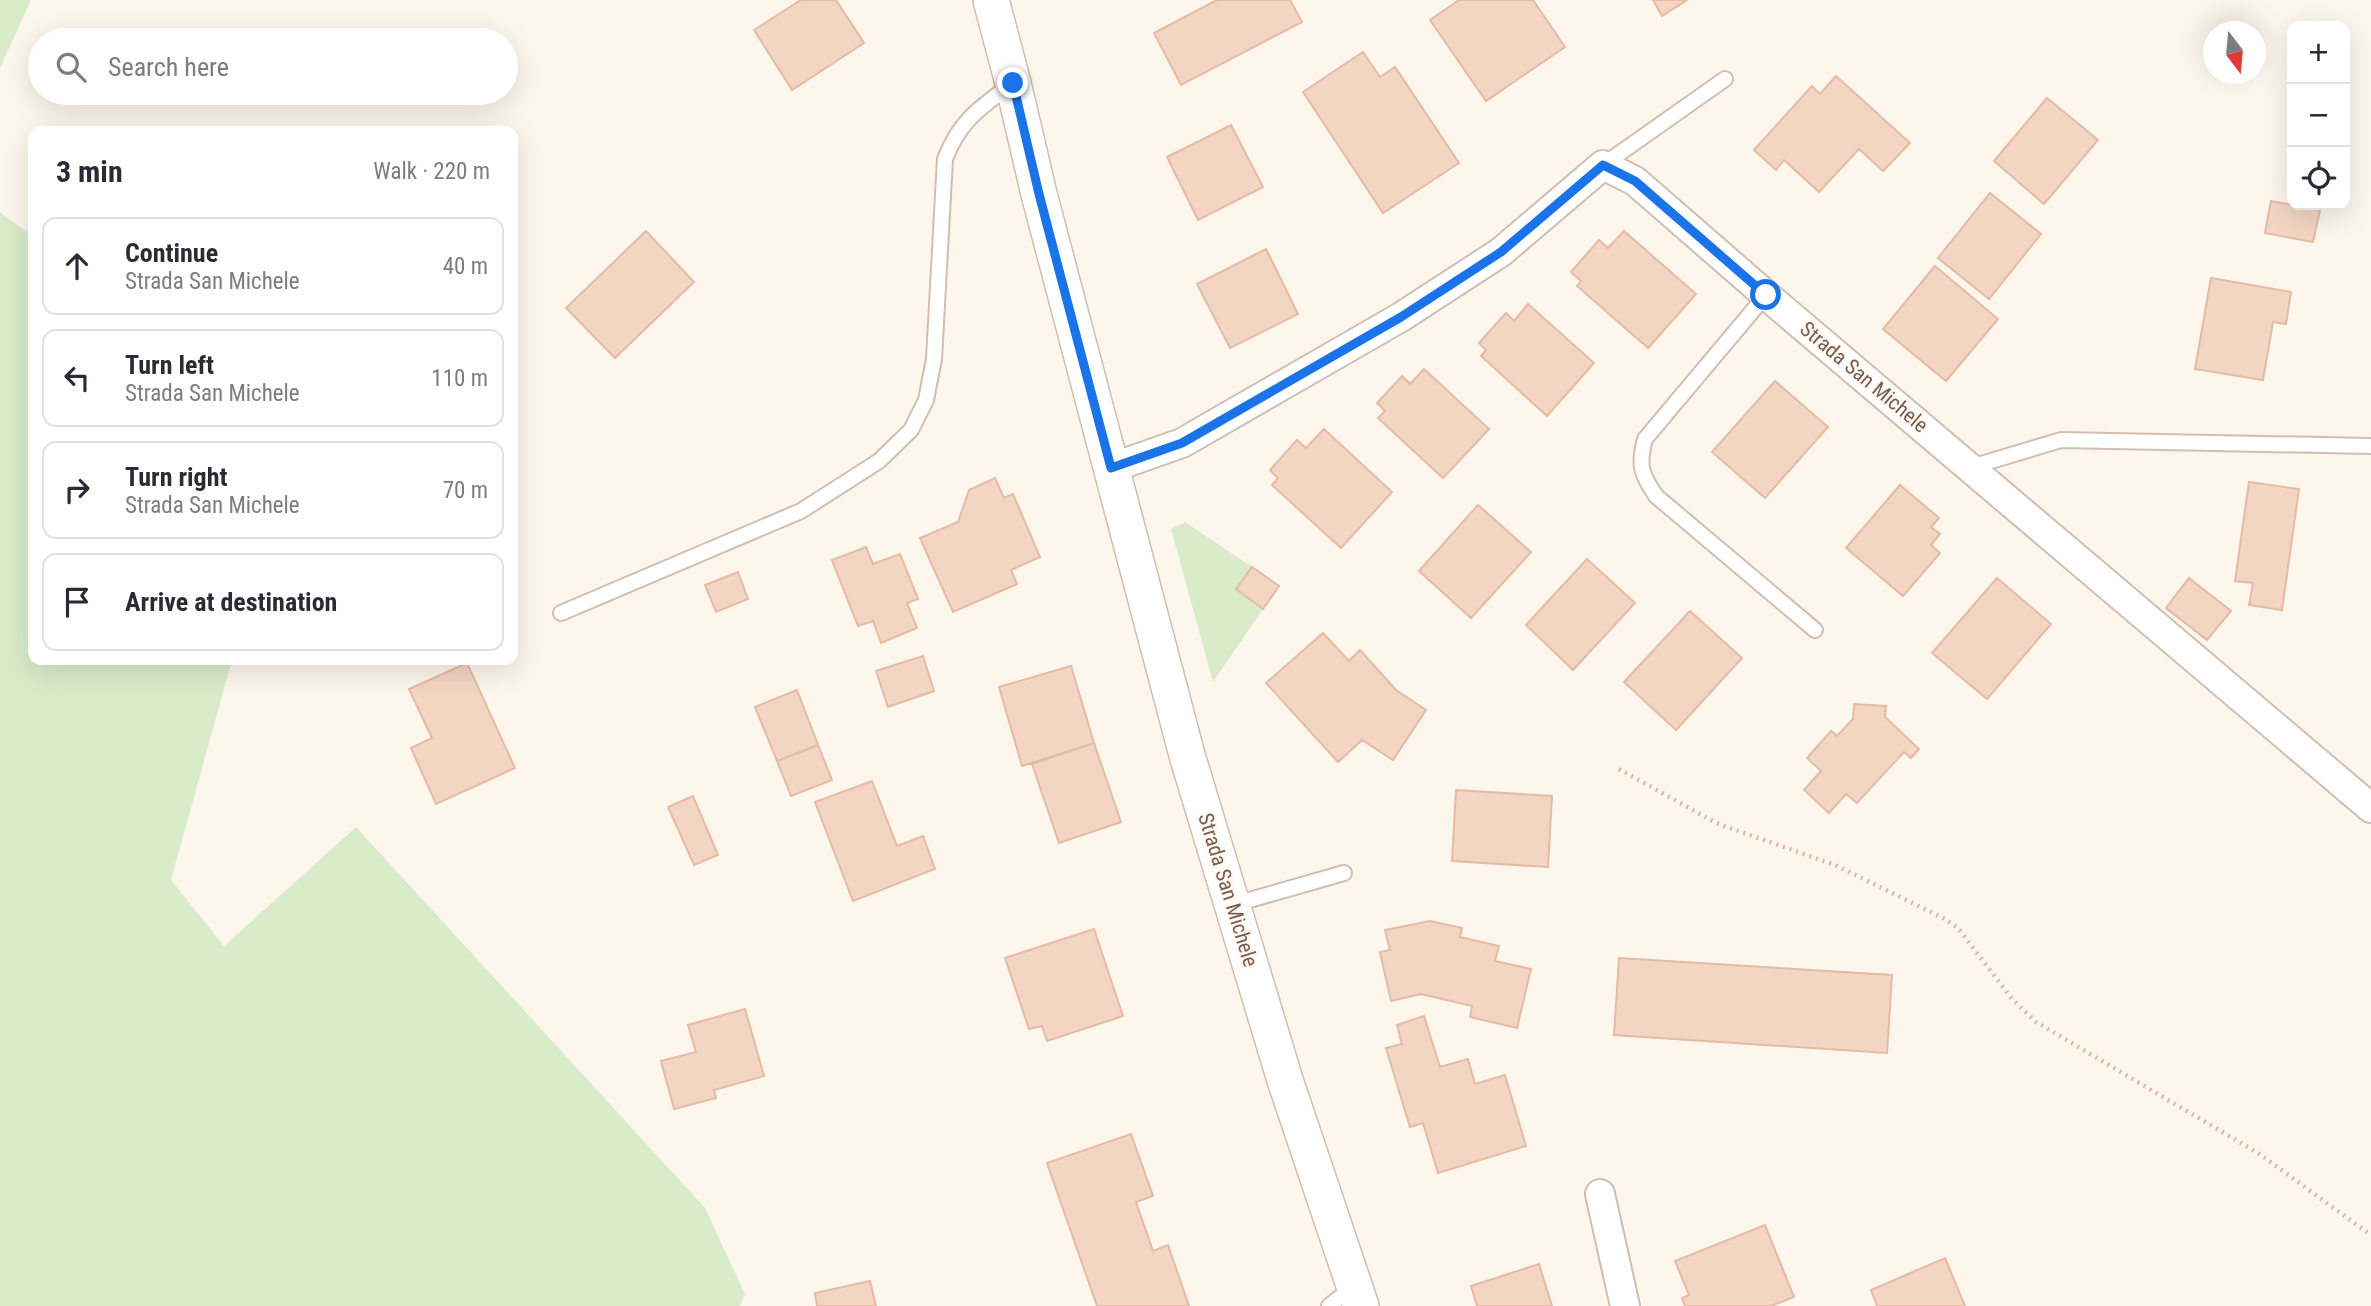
<!DOCTYPE html>
<meta charset="utf-8">
<style>
:root{--surface:#fff;--page:#f7f7f7;--text:#2b2b33;--muted:#7c7c81;--line:#e1e1e2}
body{margin:0;font-family:"Roboto Condensed",sans-serif;background:var(--page);color:var(--text)}
.controls{position:absolute;right:21px;top:21px;display:grid;overflow:hidden;border-radius:14px;box-shadow:0 7px 28px #0002}
.controls button{width:63px;height:63px;display:grid;place-items:center;padding:0;border:0;border-bottom:2px solid var(--line);background:var(--surface);color:var(--text);font:35px sans-serif}
.compass{position:absolute;left:2203px;top:21px;width:63px;height:63px;border-radius:50%;background:var(--surface);box-shadow:0 7px 28px #0002;rotate:164deg}
.stop{position:absolute;width:21px;height:21px;margin:-16px;border:5px solid #1a73e8;border-radius:50%;background:#fff}
.stop.end{background:#1a73e8;border-color:#fff;box-shadow:0 2px 7px #0008}
.list{margin:0;padding:0;list-style:none}
h2{display:flex;justify-content:space-between;align-items:center;height:91px;margin:0;padding:0 28px;font-size:30px}
h2 small{font-size:23px;font-weight:400;color:var(--muted)}
.list li{display:grid;grid-template-columns:46px 1fr auto;gap:21px;align-items:center;box-sizing:border-box;height:98px;margin:0 14px 14px;padding:0 14px;border:2px solid var(--line);border-radius:14px}
.list b{display:block;font-size:26px;white-space:nowrap}
.list p{margin:0;font-size:23px;white-space:nowrap;color:var(--muted)}
.list em{font-size:23px;font-style:normal;color:var(--muted)}
.icon{flex:none;width:38px;height:38px;fill:none;stroke:currentColor;stroke-width:2;stroke-linecap:round;stroke-linejoin:round}
.map{position:relative;flex:none;width:2371px;height:1306px;overflow:hidden}
.search{position:absolute;background:var(--surface);box-shadow:0 7px 28px #0002;left:28px;top:28px;width:490px;height:77px;display:flex;align-items:center;gap:18px;box-sizing:border-box;padding:0 24px;border-radius:38px;color:var(--muted);font-size:26px}
.panel{position:absolute;background:var(--surface);box-shadow:0 7px 28px #0002;left:28px;top:126px;width:490px;height:539px;border-radius:14px}
.map>svg:first-child{display:block}
.green{fill:#d8ecc9}
.building{fill:#f3d5c3;stroke:#e6bba3;stroke-width:2}
.lines{fill:none;stroke-linecap:round;stroke-linejoin:round}
.service-casing{stroke:#d1beb0;stroke-width:18}
.minor-casing{stroke:#d1beb0;stroke-width:32}
.tertiary-casing{stroke:#d1beb0;stroke-width:38}
.path{stroke:#d9b8a5;stroke-width:4.5;stroke-dasharray:2 5;stroke-linecap:butt}
.service{stroke:#fff;stroke-width:14}
.minor{stroke:#fff;stroke-width:28}
.tertiary{stroke:#fff;stroke-width:35}
.route{stroke:#1a73e8;stroke-width:9}
.labels{text-anchor:middle;dominant-baseline:central;stroke-width:6;stroke-linejoin:round;paint-order:stroke}
.street-label{font-size:21px;fill:#7a5c4d;stroke:#fffaf3}
</style>
<div class="map">
<svg width="2371" height="1306" viewBox="0 0 2371 1306">
<rect width="100%" height="100%" fill="#fdf6ec"/>
<!-- green -->
<path class="green" d="M0,0H31L0,68Z
M0,212L33,237V660H232L171,880L224,946L356,827L705,1208L745,1294L740,1306H0Z
M1185,522L1252,567L1236,589L1263,609L1213,682L1171,529Z"/>
<!-- building -->
<path class="building" d="M801,0H836L864,43L792,90L754,30Z
M1217,0H1290L1302,22L1181,85L1154,33Z
M1459,0H1533L1565,47L1486,101L1430,20Z
M1653,0H1687L1662,16Z
M1363,52L1380,77L1395,67L1459,163L1383,213L1303,92Z
M1836,76L1910,143L1883,171L1859,149L1819,192L1784,160L1776,170L1754,150L1812,86L1820,94Z
M2047,98L2098,140L2044,204L1994,161Z
M1231,125L1263,187L1198,220L1167,157Z
M1990,193L2041,234L1989,299L1938,258Z
M2271,201L2320,210L2313,242L2265,233Z
M646,231L694,282L615,358L566,308Z
M1624,231L1696,294L1648,348L1577,286L1581,281L1571,272L1599,240L1608,248Z
M1266,249L1298,314L1230,348L1197,284Z
M1935,266L1998,319L1946,381L1883,329Z
M2211,278L2291,292L2286,324L2273,322L2263,380L2195,369Z
M1528,304L1594,363L1547,416L1481,356L1486,350L1479,343L1506,313L1514,321Z
M1424,369L1489,429L1443,478L1378,418L1385,411L1377,403L1402,376L1410,384Z
M1775,381L1828,427L1765,498L1712,452Z
M1324,429L1392,492L1341,548L1272,485L1278,478L1270,470L1297,440L1306,448Z
M995,478L1004,498L1013,494L1040,557L1011,570L1017,584L953,612L920,538L958,522L969,490Z
M2249,482L2299,489L2282,610L2249,605L2253,583L2235,581Z
M1900,485L1939,518L1931,527L1940,534L1931,545L1940,553L1903,596L1846,548Z
M1478,505L1531,552L1471,618L1419,571Z
M866,547L873,564L900,554L918,599L907,603L917,628L881,643L873,621L858,626L832,560Z
M1587,559L1635,603L1573,670L1526,625Z
M1252,567L1279,586L1263,609L1236,589Z
M738,572L748,599L716,612L705,585Z
M1997,578L2051,624L1987,699L1932,653Z
M2189,578L2231,611L2207,640L2166,608Z
M1690,611L1742,658L1676,730L1624,682Z
M1323,633L1349,661L1360,650L1396,690L1426,710L1393,760L1362,740L1338,762L1266,683Z
M923,656L934,691L888,707L876,671Z
M467,663L515,768L436,804L411,748L432,738L409,689Z
M1071,666L1094,743L1022,766L999,687Z
M797,690L818,745L777,761L755,707Z
M1854,704L1886,706L1885,717L1919,749L1911,758L1904,752L1857,803L1846,794L1829,813L1804,790L1821,771L1807,758L1831,731L1837,736L1853,719Z
M1094,743L1121,822L1059,843L1032,764Z
M818,745L832,780L791,796L777,761Z
M872,781L897,846L923,836L935,869L853,901L815,802Z
M1456,790L1552,796L1548,867L1452,861Z
M693,796L718,855L694,865L668,807Z
M1430,921L1462,928L1460,937L1499,946L1495,961L1531,969L1517,1028L1470,1017L1472,1006L1421,994L1391,1001L1380,952L1390,950L1385,930Z
M1094,929L1123,1016L1047,1041L1042,1026L1029,1029L1005,958Z
M1619,958L1892,975L1887,1053L1614,1035Z
M745,1009L764,1076L714,1090L716,1098L674,1109L661,1061L696,1052L688,1025Z
M1424,1016L1440,1067L1468,1059L1475,1084L1505,1075L1526,1146L1438,1173L1423,1123L1410,1127L1386,1048L1402,1044L1397,1025Z
M1131,1134L1153,1196L1136,1202L1153,1251L1168,1245L1189,1306H1097L1047,1163Z
M1765,1225L1794,1297L1771,1306H1685L1682,1298L1689,1295L1675,1261Z
M1945,1258L1965,1306H1877L1871,1290Z
M1539,1264L1552,1306H1477L1471,1286Z
M870,1281L876,1306H817L815,1293Z"/>
<g class="lines">
<!-- service casing -->
<g class="service-casing">
<path id="service" d="M1603,165L1725,79
M1766,295L1645,439C1638,465 1641,474 1656,496L1815,630
M1971,467L2061,440L2371,446
M561,613L801,511L879,461L911,430L926,400L934,359L945,159C960,120 980,108 1012,84
M1232,905L1344,873
M1329,1306L1353,1287"/>
</g>
<!-- minor casing -->
<g class="minor-casing">
<path id="minor" d="M1111,468L1182,443L1401,317L1501,252L1603,165L1635,181L1766,295L2371,808
M1600,1194L1625,1306"/>
</g>
<!-- tertiary casing -->
<g class="tertiary-casing">
<path id="tertiary" d="M991,0L1013,83L1039,194L1187,755L1285,1080L1361,1306"/>
</g>
<!-- path -->
<path class="path" d="M1619,769L1716,823L1835,865L1943,918L1958,928L2012,999L2036,1022L2258,1153L2371,1235"/>
<!-- service -->
<use href="#service" class="service"/>
<!-- minor -->
<use href="#minor" class="minor"/>
<!-- tertiary -->
<use href="#tertiary" class="tertiary"/>
</g>
<g class="lines">
<!-- route -->
<path class="route" d="M1013,83L1039,194L1111,468L1182,443L1401,317L1501,252L1603,165L1635,181L1766,295"/>
</g>
<g class="labels">
<!-- street labels -->
<g class="street-label">
<text transform="translate(1864 377) rotate(40)">Strada San Michele</text>
<text transform="translate(1228 890) rotate(73)">Strada San Michele</text>
</g>
</g>
</svg>
<div class="controls">
<button>+</button>
<button>−</button>
<button><svg class="icon" aria-label="locate" viewBox="0 0 24 24"><circle cx="12" cy="12" r="6"/><path d="M12 2v4M12 18v4M2 12h4M18 12h4"/></svg></button>
</div>
<svg class="compass" viewBox="-18 -18 36 36"><path d="M0-13l5 13h-10z" fill="#e53935"/><path d="M0 13l5-13h-10z" fill="#7c7c81"/></svg>
<div class="stop" style="left:1766px;top:295px"></div>
<div class="stop end" style="left:1013px;top:83px"></div>
<div class="search"><svg class="icon" aria-label="search" viewBox="0 0 24 24"><circle cx="10" cy="10" r="6"/><path d="M15 15l6 6"/></svg>Search here</div>
<section class="panel">
<h2>3 min<small>Walk · 220 m</small></h2>
<ul class="list">
<li><svg class="icon" aria-label="ahead" viewBox="0 0 24 24"><path d="M12 20V5M6 11l6-6 6 6"/></svg><div><b>Continue</b><p>Strada San Michele</p></div><em>40 m</em></li>
<li><svg class="icon" aria-label="left" viewBox="0 0 24 24"><path d="M17 20v-9H6M10 6l-5 5 5 5"/></svg><div><b>Turn left</b><p>Strada San Michele</p></div><em>110 m</em></li>
<li><svg class="icon" aria-label="right" viewBox="0 0 24 24"><path d="M7 20v-9h11M14 6l5 5-5 5"/></svg><div><b>Turn right</b><p>Strada San Michele</p></div><em>70 m</em></li>
<li><svg class="icon" aria-label="arrive" viewBox="0 0 24 24"><path d="M6 21V4h12l-3 4 3 4H6"/></svg><div><b>Arrive at destination</b></div></li>
</ul>
</section>
</div>
